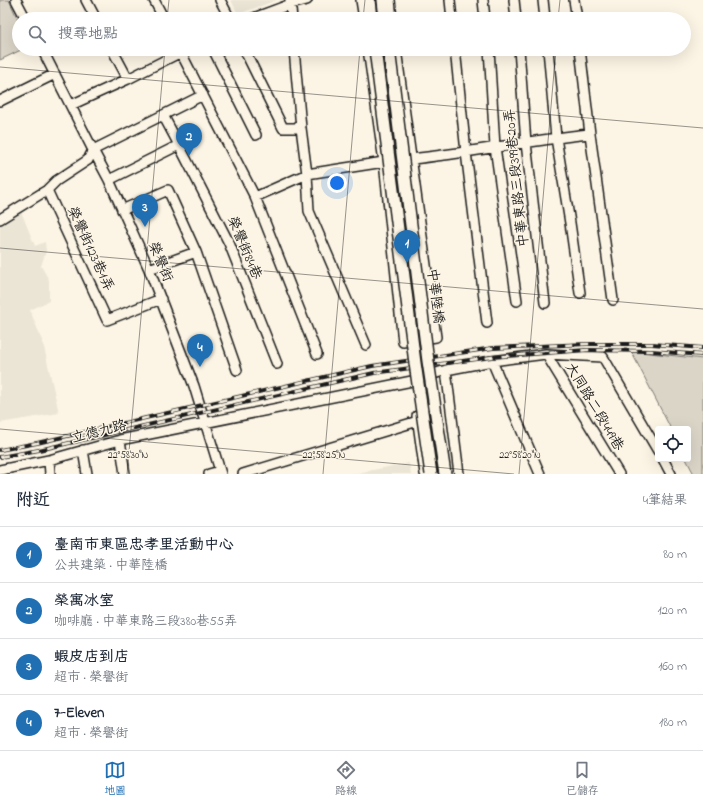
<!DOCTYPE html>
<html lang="zh-TW">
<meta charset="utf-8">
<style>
:root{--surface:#fff;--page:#f6f6f7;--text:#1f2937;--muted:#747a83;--line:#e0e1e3;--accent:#1f6fb2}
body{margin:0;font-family:"Indie Flower","LXGW WenKai TC",sans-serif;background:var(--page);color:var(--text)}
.controls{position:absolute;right:12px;bottom:12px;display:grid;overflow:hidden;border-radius:4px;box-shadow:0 4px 16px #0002}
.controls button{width:36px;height:36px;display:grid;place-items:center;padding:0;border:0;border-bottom:1px solid var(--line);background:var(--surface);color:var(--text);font:20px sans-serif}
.you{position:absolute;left:337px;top:183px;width:14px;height:14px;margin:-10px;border:3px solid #fff;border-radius:50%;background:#1a73e8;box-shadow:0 0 0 6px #1a73e833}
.badge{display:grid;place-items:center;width:26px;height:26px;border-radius:50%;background:var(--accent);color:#fff;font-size:13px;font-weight:700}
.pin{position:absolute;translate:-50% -33px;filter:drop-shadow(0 1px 2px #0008)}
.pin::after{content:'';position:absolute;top:21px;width:14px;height:12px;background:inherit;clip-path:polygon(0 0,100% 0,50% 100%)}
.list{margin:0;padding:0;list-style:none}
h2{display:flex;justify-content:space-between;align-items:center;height:52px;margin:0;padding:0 16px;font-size:17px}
h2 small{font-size:13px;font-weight:400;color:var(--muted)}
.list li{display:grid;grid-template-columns:26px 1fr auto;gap:12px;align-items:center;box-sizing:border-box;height:56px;padding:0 16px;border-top:1px solid var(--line)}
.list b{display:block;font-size:15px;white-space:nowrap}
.list p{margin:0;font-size:13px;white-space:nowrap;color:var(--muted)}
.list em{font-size:13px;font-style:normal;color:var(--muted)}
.icon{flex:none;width:22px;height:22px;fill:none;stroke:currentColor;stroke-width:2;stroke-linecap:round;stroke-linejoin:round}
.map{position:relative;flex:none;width:703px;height:474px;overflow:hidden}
.search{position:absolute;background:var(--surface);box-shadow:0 4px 16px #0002;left:12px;right:12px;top:12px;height:44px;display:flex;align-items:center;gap:10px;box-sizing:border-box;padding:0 14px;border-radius:22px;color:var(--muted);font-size:15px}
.sheet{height:276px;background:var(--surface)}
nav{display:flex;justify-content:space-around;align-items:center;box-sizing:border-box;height:56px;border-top:1px solid var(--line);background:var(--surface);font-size:11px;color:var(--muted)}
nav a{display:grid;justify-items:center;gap:2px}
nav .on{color:var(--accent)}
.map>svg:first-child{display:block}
.built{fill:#ebe5d6}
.green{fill:#dbd5c8;stroke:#7c7872}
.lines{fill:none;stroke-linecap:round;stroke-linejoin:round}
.minor-casing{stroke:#1c1c1c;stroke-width:12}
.major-casing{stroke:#1c1c1c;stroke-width:14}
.minor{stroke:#fcf5e5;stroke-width:9}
.major{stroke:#fcf5e5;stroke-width:11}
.rail-casing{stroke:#1c1c1c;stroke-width:4}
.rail{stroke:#fcf5e5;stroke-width:2.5;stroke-dasharray:8;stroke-linecap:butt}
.major-bridge-casing{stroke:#1c1c1c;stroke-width:14;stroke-linecap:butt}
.major-bridge{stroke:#fcf5e5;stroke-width:11}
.ticks{fill:none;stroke:#1c1c1c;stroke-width:1;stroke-opacity:0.45}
.labels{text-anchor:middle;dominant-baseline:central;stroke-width:3;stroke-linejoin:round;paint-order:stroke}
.street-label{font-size:14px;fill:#1c1c1c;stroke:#fcf5e5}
.ticks-label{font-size:10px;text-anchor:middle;fill:#1c1c1c;stroke:#fcf5e5;stroke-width:3;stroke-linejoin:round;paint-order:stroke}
</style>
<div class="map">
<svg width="703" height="474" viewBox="0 0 703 474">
<rect width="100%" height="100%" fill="#fcf5e5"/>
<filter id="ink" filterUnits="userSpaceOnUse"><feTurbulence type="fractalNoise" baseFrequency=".025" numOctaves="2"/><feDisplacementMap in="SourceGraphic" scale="8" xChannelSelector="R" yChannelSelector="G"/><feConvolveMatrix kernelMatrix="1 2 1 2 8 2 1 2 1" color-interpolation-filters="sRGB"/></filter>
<g filter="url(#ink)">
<!-- built -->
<path class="built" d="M231,0H277L238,14Z
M20,209L35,246L45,242L46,251L41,266L49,280V301L30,310L43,343L59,413L0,423V221Z
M409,463L411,474H352Z"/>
<!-- green -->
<path class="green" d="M0,0H9L19,22V49H23L0,60Z
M631,351L703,359V474H694L686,459H688V429H671Z"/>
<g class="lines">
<!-- minor casing -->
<g class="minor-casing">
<path id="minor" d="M16,0L26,19
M86,0L96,19
M154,0L164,19
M220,0L230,19
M290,0L292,19
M361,0L364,19
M390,0L392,19
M450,0L452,19
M483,0L485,19
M514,0L516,19
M543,0L545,19
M574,0L577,19
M251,19L291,4L307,0
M42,49L93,150L109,180L149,269L194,386L221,474
M112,49L128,79
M179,49L255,197L317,354
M213,49L256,135
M244,49L283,128H301
M294,49L301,128L307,174L309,211L366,345
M368,49L384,162L403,342L436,337L396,49
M455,49L466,152L487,323
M489,49L495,147L517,301
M519,49L526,143L545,303
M548,49L556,138L570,223L580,293
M580,49L590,134L613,300
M0,101L55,74
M71,105L128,79L187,49
M163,115L179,145L229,243L277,364
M411,159C471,153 530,140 590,134
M109,180L179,145
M47,190L107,320L161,299
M255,197L307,174L384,162
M122,210L168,190L196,252
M0,219L47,190L56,181L88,160L93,150L203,95
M149,269L196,252L237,370
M546,354L619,474
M492,361L540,474
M446,370L459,474
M417,416L425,474
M120,440L125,474
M83,450L87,474
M663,459L671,474
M49,460L50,474
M0,470L49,460L120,440L412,381L446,370L492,361L546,354L603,357L658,451
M209,474L220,471
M243,474L418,421"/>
</g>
<!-- major casing -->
<g class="major-casing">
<path id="major" d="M369,0L371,19
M383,0L385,19"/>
</g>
<!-- minor -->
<use href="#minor" class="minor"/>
<!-- major -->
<use href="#major" class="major"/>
<!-- rail casing -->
<g class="rail-casing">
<path id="rail" d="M0,450L37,443L372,366L493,348L587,344H652L703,348
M0,457L39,450L374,373L492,357L587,350L651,351L703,355"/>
</g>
<!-- rail -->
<use href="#rail" class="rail"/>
<!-- major-bridge casing -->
<g class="major-bridge-casing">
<path id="major-bridge" d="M375,49L415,363L431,474
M389,49L428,361L445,474"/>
</g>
<!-- major-bridge -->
<use href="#major-bridge" class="major-bridge"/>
</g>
</g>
<!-- ticks -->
<path class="ticks" d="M167,19L169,0M363,19L365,0M558,19L560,0M0,67L703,128M0,248L703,309M0,429L514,474M127,474L165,49M323,474L360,49M519,474L556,49"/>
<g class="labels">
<!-- street labels -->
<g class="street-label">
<text transform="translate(517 178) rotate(-96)">中華東路三段399巷20弄</text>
<text transform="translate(244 248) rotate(67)">榮譽街84巷</text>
<text transform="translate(90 249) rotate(65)">榮譽街123巷1弄</text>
<text transform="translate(160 262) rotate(67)">榮譽街</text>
<text transform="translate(435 296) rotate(83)">中華陸橋</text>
<text transform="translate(594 407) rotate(59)">大同路二段449巷</text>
<text transform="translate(99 432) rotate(-14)">立德九路</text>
</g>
</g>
<g class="ticks-label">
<text x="128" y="458">22°58'30"N</text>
<text x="324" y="458">22°58'25"N</text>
<text x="520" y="458">22°58'20"N</text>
</g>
</svg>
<div class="controls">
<button><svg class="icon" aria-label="locate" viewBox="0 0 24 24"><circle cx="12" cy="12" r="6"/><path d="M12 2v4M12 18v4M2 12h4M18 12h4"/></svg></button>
</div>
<div class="you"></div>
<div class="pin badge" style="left:407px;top:263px">1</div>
<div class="pin badge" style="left:189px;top:156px">2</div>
<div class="pin badge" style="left:145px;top:227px">3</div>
<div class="pin badge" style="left:200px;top:367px">4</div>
<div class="search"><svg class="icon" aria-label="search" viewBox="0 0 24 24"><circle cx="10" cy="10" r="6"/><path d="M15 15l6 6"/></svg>搜尋地點</div>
</div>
<section class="sheet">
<h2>附近<small>4筆結果</small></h2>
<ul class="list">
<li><span class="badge">1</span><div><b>臺南市東區忠孝里活動中心</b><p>公共建築 · 中華陸橋</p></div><em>80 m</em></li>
<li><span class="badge">2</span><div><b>榮寓冰室</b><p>咖啡廳 · 中華東路三段380巷55弄</p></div><em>120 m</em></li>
<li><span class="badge">3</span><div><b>蝦皮店到店</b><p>超市 · 榮譽街</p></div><em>160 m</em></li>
<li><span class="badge">4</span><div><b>7-Eleven</b><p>超市 · 榮譽街</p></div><em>180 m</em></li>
</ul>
</section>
<nav>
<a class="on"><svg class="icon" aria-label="map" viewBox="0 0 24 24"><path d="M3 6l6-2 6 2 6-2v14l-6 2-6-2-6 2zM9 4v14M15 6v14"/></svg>地圖</a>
<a><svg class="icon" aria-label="directions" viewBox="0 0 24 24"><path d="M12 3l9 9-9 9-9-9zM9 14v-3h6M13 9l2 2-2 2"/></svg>路線</a>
<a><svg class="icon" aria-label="saved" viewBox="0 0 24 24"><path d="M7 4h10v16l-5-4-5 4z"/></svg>已儲存</a>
</nav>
